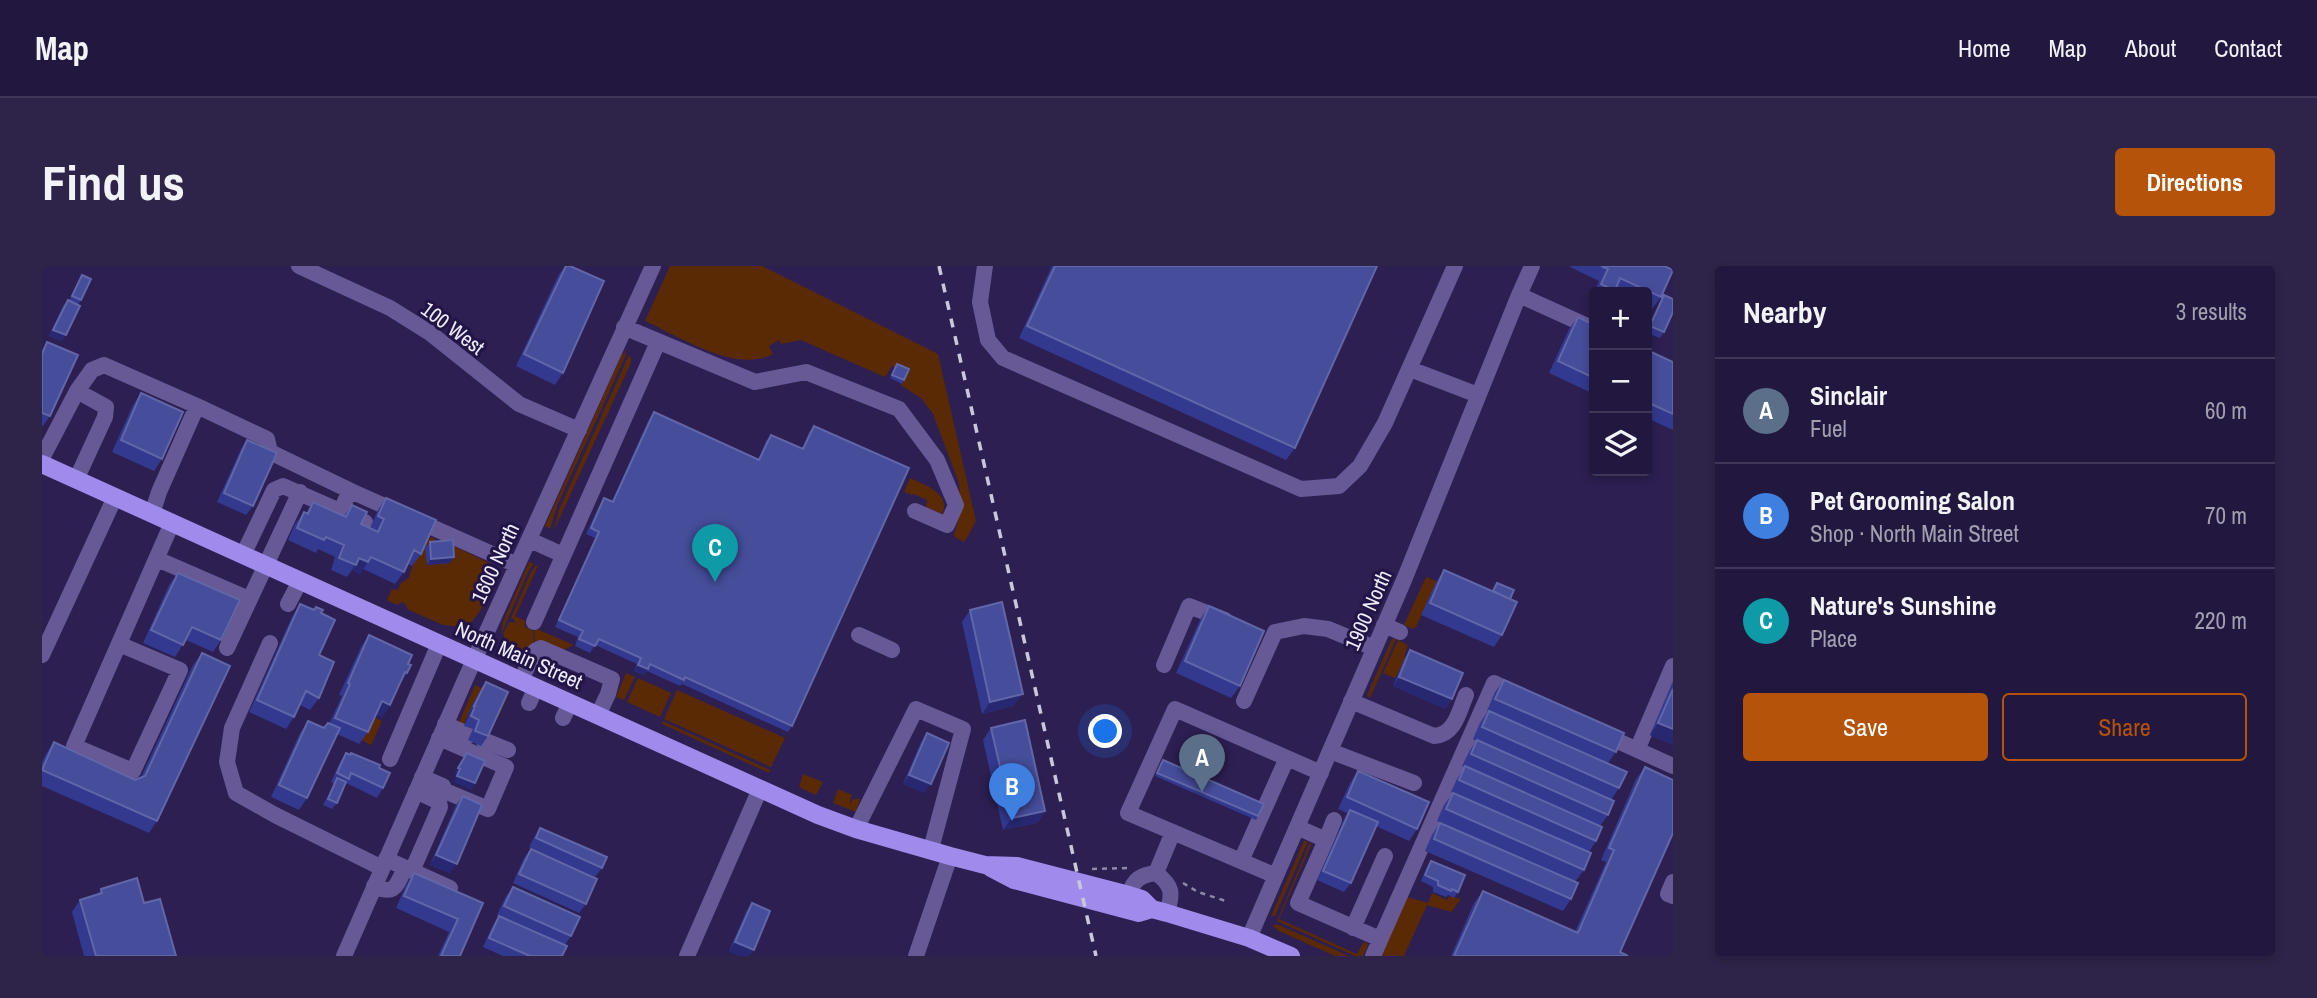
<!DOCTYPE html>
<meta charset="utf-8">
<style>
:root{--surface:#22173e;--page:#2e2449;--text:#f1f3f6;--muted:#a29fb0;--line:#3f3658;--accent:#b45309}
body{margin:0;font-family:"Archivo Narrow",sans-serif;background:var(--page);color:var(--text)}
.controls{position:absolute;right:21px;top:21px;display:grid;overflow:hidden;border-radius:7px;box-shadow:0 4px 10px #0003}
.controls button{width:63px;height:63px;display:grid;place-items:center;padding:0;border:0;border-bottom:2px solid var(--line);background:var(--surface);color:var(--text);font:35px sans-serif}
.you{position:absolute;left:1064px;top:466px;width:24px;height:24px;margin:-18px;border:5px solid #fff;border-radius:50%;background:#1a73e8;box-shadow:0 0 0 10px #1a73e833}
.badge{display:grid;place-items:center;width:46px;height:46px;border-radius:50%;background:var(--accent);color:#fff;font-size:23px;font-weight:700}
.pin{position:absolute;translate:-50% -58px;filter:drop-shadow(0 2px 4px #0008)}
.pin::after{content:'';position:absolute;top:37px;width:24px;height:21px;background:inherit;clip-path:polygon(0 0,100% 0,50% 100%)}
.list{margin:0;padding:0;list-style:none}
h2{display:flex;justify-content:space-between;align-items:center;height:91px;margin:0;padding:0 28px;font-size:30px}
h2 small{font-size:23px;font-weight:400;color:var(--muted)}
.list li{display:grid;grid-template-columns:46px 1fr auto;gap:21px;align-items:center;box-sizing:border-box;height:105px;padding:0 28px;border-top:2px solid var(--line)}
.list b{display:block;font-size:26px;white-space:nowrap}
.list p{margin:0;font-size:23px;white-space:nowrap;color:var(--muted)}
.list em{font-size:23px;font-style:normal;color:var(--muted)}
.actions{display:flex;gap:14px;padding:21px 28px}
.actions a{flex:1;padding:16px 0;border:2px solid var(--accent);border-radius:7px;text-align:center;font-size:24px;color:var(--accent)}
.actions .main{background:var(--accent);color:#fff}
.icon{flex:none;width:38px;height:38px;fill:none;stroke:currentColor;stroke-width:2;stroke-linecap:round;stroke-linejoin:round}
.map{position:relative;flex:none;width:1631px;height:690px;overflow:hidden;border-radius:7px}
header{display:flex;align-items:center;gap:42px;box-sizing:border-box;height:98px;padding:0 35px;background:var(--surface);border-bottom:2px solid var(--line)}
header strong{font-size:33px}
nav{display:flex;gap:38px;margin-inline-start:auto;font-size:24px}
.intro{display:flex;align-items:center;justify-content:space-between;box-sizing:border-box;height:168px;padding:0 42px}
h1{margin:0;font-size:49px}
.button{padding:18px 32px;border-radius:7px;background:var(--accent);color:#fff;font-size:24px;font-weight:700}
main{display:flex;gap:42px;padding:0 42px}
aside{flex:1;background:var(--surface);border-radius:7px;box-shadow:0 4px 10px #0003}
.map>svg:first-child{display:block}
.green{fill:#5a2a04}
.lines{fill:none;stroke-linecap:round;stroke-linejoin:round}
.path{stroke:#9088a8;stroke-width:2.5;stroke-dasharray:5 5;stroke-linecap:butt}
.minor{stroke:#665995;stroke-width:16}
.major{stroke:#a08bed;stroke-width:18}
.rail{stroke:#cac6db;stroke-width:3.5;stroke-dasharray:9 9;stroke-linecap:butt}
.wall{fill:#32398e}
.shaded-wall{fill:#282771}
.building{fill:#464d9a;stroke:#6166a9;stroke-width:2}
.labels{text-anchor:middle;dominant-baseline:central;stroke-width:6;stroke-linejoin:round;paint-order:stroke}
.street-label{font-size:21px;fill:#eeecfa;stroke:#231447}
</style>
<header>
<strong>Map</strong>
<nav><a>Home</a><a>Map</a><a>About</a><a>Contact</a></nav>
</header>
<div class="intro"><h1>Find us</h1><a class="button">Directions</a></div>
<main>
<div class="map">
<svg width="1631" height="690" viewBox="0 0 1631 690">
<rect width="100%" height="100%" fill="#2d1f52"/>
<!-- green -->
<path class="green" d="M628,0H720L896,88L934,255L925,272L921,276L912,270L919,243L917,217L891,148L880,133L859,119L864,106L850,100L843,111L759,74L739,78L737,74L727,80L731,88C694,108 638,71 603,55Z
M583,85L584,89L515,240L508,263L503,260L580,88H583L581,86Z
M587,89L589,92V97L512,264L517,244Z
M868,212C883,219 910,228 900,248L884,241L885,234L872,228L870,229L862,226Z
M390,271L396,277L410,279L451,299L453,306L438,345L428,358L424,356L420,357L419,361L401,359L365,343L364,339L360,336L355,339L345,334L350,323L356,324L359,317L367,312C371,297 376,278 390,271Z
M487,296L492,298L487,304L459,369L461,356Z
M494,299L496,300L473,350L483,355V361L491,365L492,376L483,388C470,387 466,380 461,368L467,356L472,357L473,354L469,352L489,306Z
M1384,311L1399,317H1394L1374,361L1371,363L1362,359Z
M495,363L532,379L521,384L498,375L493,376L492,365Z
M1350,373H1354L1328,432L1325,429Z
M1356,374L1366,379L1362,391L1364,392L1353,412L1341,407Z
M584,407L593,411L582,434L574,431Z
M596,412L629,427L618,451L585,436Z
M443,418L467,427L456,452L432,435L426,450L423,454V459L417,456L433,419L439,422Z
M635,424L743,472L729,501L622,453Z
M331,451L340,455L329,479L319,474Z
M621,455L728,504L727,507L620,458Z
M761,508L781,516L774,529L757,521Z
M796,523L810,529L807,538L811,533H818L814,546L791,537Z
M1262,575H1266L1233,650H1229Z
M1268,576L1269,579L1237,653L1315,688L1321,677L1324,676L1326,679L1321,690H1313L1235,655Z
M1390,627L1405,634L1407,630L1419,633L1409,646L1385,639L1362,690H1339L1365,631L1386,637Z
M1234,658L1239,660L1307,690H1293L1237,665L1231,660Z"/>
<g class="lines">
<!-- path -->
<path class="path" d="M1050,603L1088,602
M1141,617L1156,626L1187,636"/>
<!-- minor -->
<path class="minor" d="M257,0L348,42L388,67L477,138L537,164
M943,0L938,36L946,74L961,92L1259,223L1297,220L1318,200L1343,157L1413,0
M1490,0L1477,29L1552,63
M582,61L713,116L764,106L857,143L895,194L914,239L905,259L873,245
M1368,103L1436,129
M155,140L225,173L228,186L311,226
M0,192L35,125L50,104L62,99L155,140L117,226L110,248
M34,214L63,151L64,141L35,125
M299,245L305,231L311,226L475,299
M488,274L521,289
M201,289L232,224L241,220L323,256
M115,293L207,333
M246,338L258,315
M492,356L616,76
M1342,359L1358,366
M817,369L850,384
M228,377L190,462L185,496L194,527L233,549L340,602
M77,378L138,404L91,505L32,480L130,257
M185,382L258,226
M0,389L73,231
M1122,399L1147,340L1183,354
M479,414L493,385L499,382L570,413L566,428L556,449
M1202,435L1233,366L1262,360L1286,363L1332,382
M1309,435L1392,470C1413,469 1417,445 1424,429
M487,437L494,421
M521,452L528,437
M403,458L428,469
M1558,467L1631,500
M441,474L466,484
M1595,484L1631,400
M1288,485L1372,517
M348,493L397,378
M380,511L401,520L403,525L446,543L464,501L397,472
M1255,561L1284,574L1256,637L1338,673
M814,563L874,443L921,463L889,583
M1284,574L1292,554
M344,593L408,622
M1199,595L1245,492L1279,507
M370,605L398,541L397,536L374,525
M1114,607L1131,566
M1234,610L1086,547L1133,443L1245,492
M1631,616L1626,628L1631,630
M332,620C353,630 354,620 363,602
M1087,629C1091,614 1098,609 1114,607C1131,620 1131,627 1125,647
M1311,662L1343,590
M1207,672L1362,314L1477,29
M302,690L423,414L611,0
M645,690L718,523
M874,690L908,590
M1331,690L1452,417L1475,428"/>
<!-- major -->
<path class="major" d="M0,198L776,549L814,563L908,590L943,599L975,600L1087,629L1100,633L1110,643
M949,602L972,614L1097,647L1110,643L1125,647L1207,672L1249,690"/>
<!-- rail -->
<path class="rail" d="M897,0L1054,690"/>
</g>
<!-- wall -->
<path class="wall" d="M523,0L521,107L513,119L474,100L516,10Z
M1010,0H1335L1253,182L1244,194L977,72Z
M1528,0H1623L1619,31L1610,43L1605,40V26H1575L1572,25V26H1552L1557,15L1528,1Z
M40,9L39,34L36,39L24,69L19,75L7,70L21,40L26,34L27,35L36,15Z
M1622,29V66L1618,72L1605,67V64L1618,35Z
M1536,51L1552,59V128L1507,107L1527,63Z
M5,76L8,150L0,161V84Z
M1605,84L1631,96V164L1605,152Z
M855,98L862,114L860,118L848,112Z
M99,127L120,193L112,205L70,186L91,139Z
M612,146L716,194L724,175L729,169L760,183L767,166L772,160L750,460L746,466L640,418L638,420L605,405L601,409L592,405L595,398L553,379L548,387L533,380L536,371L513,361L553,272L544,268L558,238L562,232L570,235L607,153Z
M205,174L211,240L204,249L175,236L199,183Z
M344,232L379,288L370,300L366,298L362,306L353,318L321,303L318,308L310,304L305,311L289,304L293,291L276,283L274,287L246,274L253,258L262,246L264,247L271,236L302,250L310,239L319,258L328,262L336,244Z
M388,276L408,297L385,299L383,282Z
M1402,304L1450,325L1455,317L1468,333L1460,369L1452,381L1379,349L1394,316Z
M136,307L179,374L171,386L144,374L133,391L101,377L127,319Z
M258,338L279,347L277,432L268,444L258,439L252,451L244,463L207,446L250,351Z
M1167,340L1198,420L1189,432L1134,407L1159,352Z
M928,344L972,440L940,448L920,356Z
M327,369L366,398L365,407L357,419L348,439L340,451L334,448L326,466L317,478L295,468L265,532L257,544L229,531L258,467L266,455L282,462L287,458L300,430L297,429L319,381Z
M1368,384L1410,433L1403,443L1351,420L1362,393Z
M160,387L115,555L107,567L0,520V496L4,488L12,476L93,514L99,511L151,399Z
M1462,414L1574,486L1566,497L1577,522L1569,534L1566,549L1558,560L1554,575L1547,586L1542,604L1533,616L1395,555L1402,539L1411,527L1409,526L1415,513L1423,501L1420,500L1427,486L1434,475L1431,473L1438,457L1446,445H1445L1453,426Z
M1631,415V479L1608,469Z
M444,416L446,470L439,480L426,474L431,463L422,460L427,449H425L438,425Z
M949,462L1003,545L995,557L961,564L941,474Z
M885,467L882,527L861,518L879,476Z
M304,487L337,502L341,522L335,532L304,517L295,537L290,543L281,539L292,518L289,516L298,496Z
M1121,494L1216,550L1214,554L1113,510Z
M1603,501L1578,686L1586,690H1409L1432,637L1441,625L1533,666L1564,596L1559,594L1594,513Z
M1316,505L1375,563L1367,575L1334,560L1309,617L1302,626L1275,614L1302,553L1305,547L1296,543L1308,517Z
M421,530L408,607L388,599L414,539Z
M1398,557L1529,633L1521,645L1383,585L1390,569Z
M498,562L560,602L553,611L487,581L492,571Z
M489,583L544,638L537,647L471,617L482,592Z
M1389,595L1416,626L1412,632L1406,629L1404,631L1391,626V621L1379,615L1385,601Z
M372,607L441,637L418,690H396L407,666L354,642L364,619Z
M471,621L529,670L523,679L520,690H461L441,681L451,659L457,650L482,661L455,649L464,630Z
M59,623L102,637L134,690H42L30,646L38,634L55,629Z
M710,637L712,684L707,690H698L687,685L704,646Z"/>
<!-- shaded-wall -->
<path class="shaded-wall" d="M11,64L24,69L19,75L7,70Z
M412,291L408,297L385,299L389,293Z
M317,292L326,296L318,308L310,304Z
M596,399L606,403L601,409L592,405Z
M1357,411L1410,433L1403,443L1351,420Z
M981,428L972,440L940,448L948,436Z
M340,435L348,439L340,451L331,447Z
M432,440H433L427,449H425Z
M1616,457L1631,463V479L1608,469Z
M416,502L418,503L414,509L412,508Z
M867,509L889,518L882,527L861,518Z
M415,510L433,517L429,524L411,516Z
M1003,545L995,557L961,564L970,552Z
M394,589L415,598L408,607L388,599Z
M693,676L712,684L707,690H698L687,685Z"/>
<!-- building -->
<path class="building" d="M524,0H528L562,15L521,107L482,88Z
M1013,0H1335L1253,182L985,60Z
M1559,0H1623L1631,4L1619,31L1578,12L1573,25L1559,18L1566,3Z
M40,9L49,13L39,34L30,30Z
M1622,29L1631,33V46L1622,66L1608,60Z
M26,34L38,40L24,69L11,64Z
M1536,51L1552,59V112L1516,95Z
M5,76L36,89L8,150L0,147V88Z
M1605,84L1631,96V148L1605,136Z
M855,98L867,103L862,114L850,109Z
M99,127L141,146L120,193L79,174Z
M612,146L717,194L729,169L761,183L772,160L867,202L750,460L643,411L642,414L608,398L606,403L596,399L599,392L557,373L553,380L537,373L541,365L517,354L557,266L549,262L562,232L571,236Z
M205,174L235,187L211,240L182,227Z
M344,232L394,254L379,288L372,284L362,306L329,291L326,296L317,292L314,299L297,292L302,279L284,271L282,274L255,262L262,246L266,248L271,236L304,251L310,239L325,246L319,258L336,266L342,253L336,250Z
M411,274L412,291L389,293L388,276Z
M1402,304L1475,336L1460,369L1388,337Z
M136,307L198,334L179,374L150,361L141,379L109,364Z
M1455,317L1472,324L1468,333L1451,325Z
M960,336L981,428L948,436L928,344Z
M258,338L272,344L274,341L281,344L279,347L293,354L277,389L292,396L277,432L264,425L252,451L215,434Z
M1167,340L1222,365L1198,420L1143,395Z
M327,369L370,389L366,398L369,399L365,407L363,406L348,439L340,435L326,466L293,452L308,418L306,417Z
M1368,384L1421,407L1410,433L1357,411Z
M160,387L188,400L115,555L0,504L12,476L93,514L103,510Z
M1462,414L1582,467L1574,486L1453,433Z
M444,416L466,426L446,470L433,465L437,454L429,450L433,440H432Z
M1631,423V463L1616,457Z
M1447,445L1585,506L1577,522L1440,461Z
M983,454L1003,545L970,552L949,462Z
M266,455L282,462L286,457L298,462L265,532L237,519Z
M885,467L907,477L889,518L867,509Z
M1435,474L1572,535L1566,549L1429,488Z
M304,487L308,489L309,487L338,499L337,502L348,507L341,522L309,507L307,513L295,507Z
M425,487L443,495L433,517L415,510L418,503L416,502Z
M1121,494L1222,538L1216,550L1115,507Z
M1423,500L1560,561L1554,575L1417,514Z
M1603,501L1631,514V567L1578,686L1586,690H1412L1441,625L1536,667L1572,584L1567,582Z
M1316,505L1387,536L1375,563L1305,531Z
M295,512L304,516L295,537L286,533Z
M1411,527L1549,587L1542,604L1404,543Z
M421,530L440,539L415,598L394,589Z
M1308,544L1336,556L1309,617L1281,605Z
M1398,557L1536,617L1529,633L1392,573Z
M498,562L565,591L560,602L494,572Z
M489,583L555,613L544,638L477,608Z
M1389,595L1423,609L1416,626L1410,623L1409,625L1396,619V615L1383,609Z
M372,607L441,637L418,690H399L416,653L362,630Z
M95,612L102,637L118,633L134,690H54L38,634L60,627L59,623Z
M471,621L538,651L529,670L462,640Z
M710,637L728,645L712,684L693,676Z
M457,650L525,680L520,690H488L447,672Z"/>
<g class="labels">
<!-- street labels -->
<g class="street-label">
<text transform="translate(411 62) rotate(37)">100 West</text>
<text transform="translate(453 297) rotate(-65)">1600 North</text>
<text transform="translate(1326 344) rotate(-66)">1900 North</text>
<text transform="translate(477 389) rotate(24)">North Main Street</text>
</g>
</g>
</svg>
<div class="controls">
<button>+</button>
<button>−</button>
<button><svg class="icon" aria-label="layers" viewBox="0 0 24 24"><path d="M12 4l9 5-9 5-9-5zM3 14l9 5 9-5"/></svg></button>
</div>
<div class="you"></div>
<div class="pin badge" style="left:1160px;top:526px;background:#5c6f8a">A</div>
<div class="pin badge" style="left:970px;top:555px;background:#3f7fe0">B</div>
<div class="pin badge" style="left:673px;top:316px;background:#0f9aa8">C</div>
</div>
<aside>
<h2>Nearby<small>3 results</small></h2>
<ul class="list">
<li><span class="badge" style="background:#5c6f8a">A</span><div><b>Sinclair</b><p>Fuel</p></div><em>60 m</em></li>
<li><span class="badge" style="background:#3f7fe0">B</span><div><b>Pet Grooming Salon</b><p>Shop · North Main Street</p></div><em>70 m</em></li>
<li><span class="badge" style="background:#0f9aa8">C</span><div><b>Nature's Sunshine</b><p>Place</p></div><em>220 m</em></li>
</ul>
<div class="actions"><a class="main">Save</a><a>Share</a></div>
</aside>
</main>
